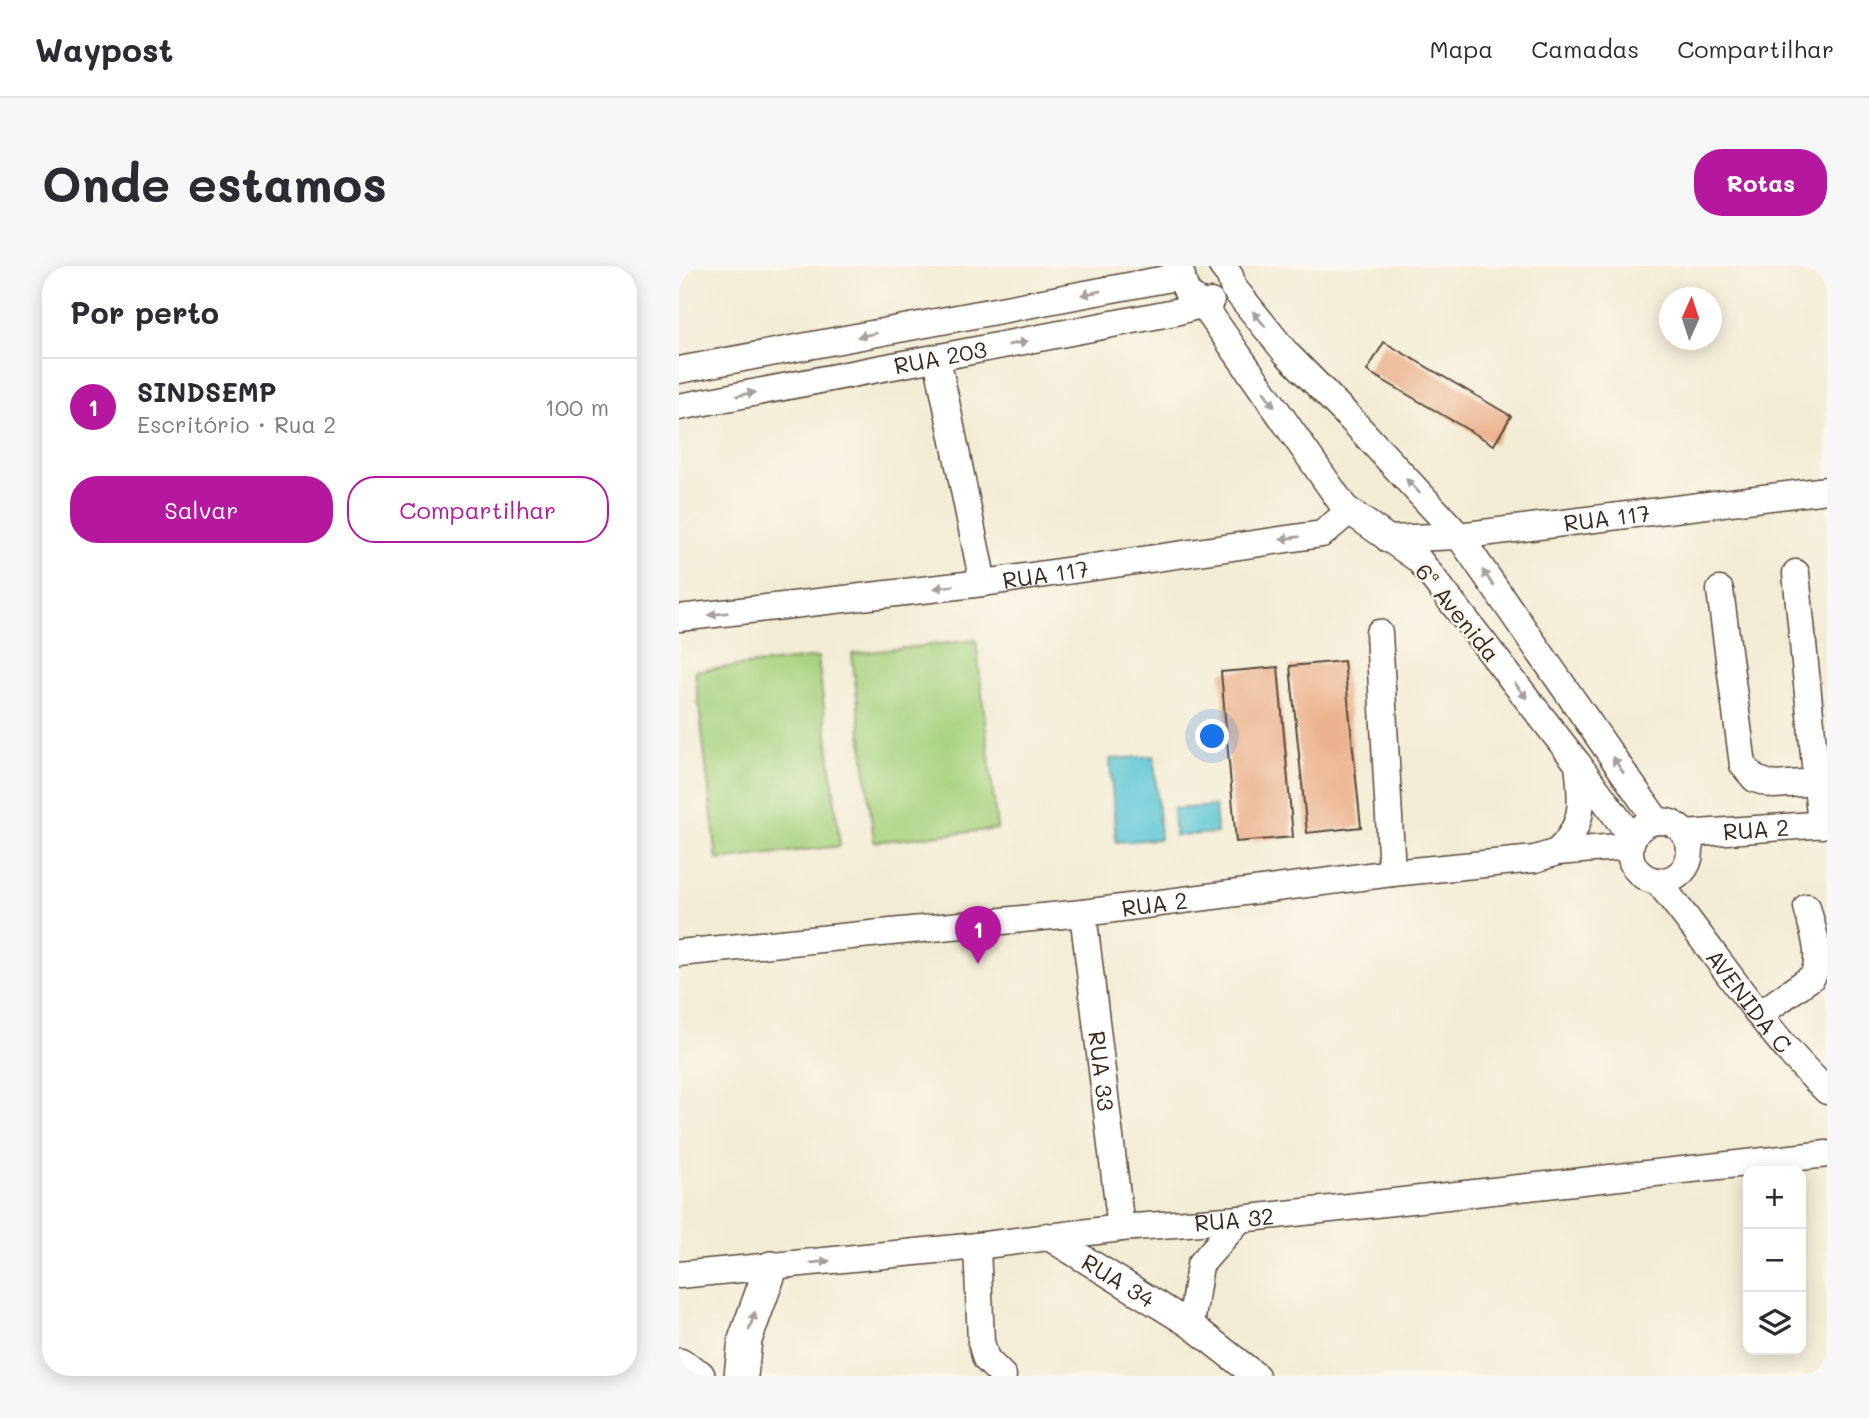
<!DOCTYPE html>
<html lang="pt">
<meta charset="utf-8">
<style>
:root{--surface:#fff;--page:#f7f7f7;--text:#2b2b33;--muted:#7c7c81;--line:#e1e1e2;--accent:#b5179e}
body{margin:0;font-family:Mali,sans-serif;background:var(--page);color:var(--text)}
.controls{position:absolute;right:21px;bottom:21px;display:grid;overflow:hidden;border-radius:14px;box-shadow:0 4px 18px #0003}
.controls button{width:63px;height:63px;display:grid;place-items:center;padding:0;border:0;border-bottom:2px solid var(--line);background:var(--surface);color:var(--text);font:35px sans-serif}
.compass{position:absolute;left:980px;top:21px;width:63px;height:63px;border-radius:50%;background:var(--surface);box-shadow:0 4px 18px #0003;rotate:3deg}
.you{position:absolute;left:534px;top:471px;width:24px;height:24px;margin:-18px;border:5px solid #fff;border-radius:50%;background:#1a73e8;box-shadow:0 0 0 10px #1a73e833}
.badge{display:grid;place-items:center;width:46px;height:46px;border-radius:50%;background:var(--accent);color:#fff;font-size:23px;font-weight:700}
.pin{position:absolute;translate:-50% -58px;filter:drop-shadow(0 2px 4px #0008)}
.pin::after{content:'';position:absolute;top:37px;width:24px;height:21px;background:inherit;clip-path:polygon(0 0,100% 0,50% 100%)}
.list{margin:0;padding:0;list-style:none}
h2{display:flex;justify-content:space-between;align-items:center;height:91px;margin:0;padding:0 28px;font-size:30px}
h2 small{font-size:23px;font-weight:400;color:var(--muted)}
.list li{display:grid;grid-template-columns:46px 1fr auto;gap:21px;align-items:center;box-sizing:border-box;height:98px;padding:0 28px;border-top:2px solid var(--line)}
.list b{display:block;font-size:26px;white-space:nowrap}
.list p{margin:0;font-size:23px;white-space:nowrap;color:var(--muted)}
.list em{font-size:23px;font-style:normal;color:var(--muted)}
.actions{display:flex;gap:14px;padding:21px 28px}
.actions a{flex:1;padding:16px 0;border:2px solid var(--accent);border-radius:28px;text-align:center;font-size:24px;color:var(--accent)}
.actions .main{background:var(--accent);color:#fff}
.icon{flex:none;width:38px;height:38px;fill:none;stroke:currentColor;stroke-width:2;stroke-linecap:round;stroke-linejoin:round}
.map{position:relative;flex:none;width:1148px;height:1110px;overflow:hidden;border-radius:28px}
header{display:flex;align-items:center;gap:42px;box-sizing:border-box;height:98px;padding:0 35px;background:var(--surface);border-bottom:2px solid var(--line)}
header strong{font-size:33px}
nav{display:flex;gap:38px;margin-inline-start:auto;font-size:24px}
.intro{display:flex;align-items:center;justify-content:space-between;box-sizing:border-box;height:168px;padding:0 42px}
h1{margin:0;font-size:49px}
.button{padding:18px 32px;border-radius:28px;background:var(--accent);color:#fff;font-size:24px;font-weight:700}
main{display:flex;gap:42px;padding:0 42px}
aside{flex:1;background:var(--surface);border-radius:28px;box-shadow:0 4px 18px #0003}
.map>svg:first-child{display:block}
.green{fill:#a8d380;stroke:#727e4f;stroke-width:2}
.water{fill:#59c5d4;stroke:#4a7879;stroke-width:2}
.building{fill:#ebb28d}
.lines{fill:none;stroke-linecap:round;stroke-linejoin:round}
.minor-casing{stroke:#574739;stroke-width:29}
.major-casing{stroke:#574739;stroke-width:36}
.minor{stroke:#fff;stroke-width:26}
.major{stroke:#fff;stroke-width:33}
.oneway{fill:#a79f9a}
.labels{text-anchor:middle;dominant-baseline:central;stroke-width:5;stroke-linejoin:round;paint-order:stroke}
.street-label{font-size:23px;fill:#3b2a1e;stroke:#fbf7ec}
</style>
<header>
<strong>Waypost</strong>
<nav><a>Mapa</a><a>Camadas</a><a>Compartilhar</a></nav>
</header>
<div class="intro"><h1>Onde estamos</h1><a class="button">Rotas</a></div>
<main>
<aside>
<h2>Por perto<small></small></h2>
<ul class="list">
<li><span class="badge">1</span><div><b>SINDSEMP</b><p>Escritório · Rua 2</p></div><em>100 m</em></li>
</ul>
<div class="actions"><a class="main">Salvar</a><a>Compartilhar</a></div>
</aside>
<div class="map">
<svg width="1148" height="1110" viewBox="0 0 1148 1110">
<rect width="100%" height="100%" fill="#fbf7ec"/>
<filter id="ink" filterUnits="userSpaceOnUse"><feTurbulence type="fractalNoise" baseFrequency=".0143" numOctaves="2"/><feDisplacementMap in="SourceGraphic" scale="14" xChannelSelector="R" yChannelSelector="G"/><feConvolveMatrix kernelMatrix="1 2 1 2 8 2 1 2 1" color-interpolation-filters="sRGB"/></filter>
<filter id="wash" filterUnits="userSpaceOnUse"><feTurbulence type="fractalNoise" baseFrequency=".00686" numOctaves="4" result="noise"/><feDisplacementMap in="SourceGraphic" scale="28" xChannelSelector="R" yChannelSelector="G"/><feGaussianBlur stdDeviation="1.57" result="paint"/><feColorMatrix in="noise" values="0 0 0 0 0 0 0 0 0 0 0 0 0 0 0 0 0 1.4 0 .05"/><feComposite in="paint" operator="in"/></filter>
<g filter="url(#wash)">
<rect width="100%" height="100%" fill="#f3ecd5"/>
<!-- green -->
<path class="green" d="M297,374L318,563L195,576L173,388Z
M139,391L161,580L38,594L16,405Z"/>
<!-- water -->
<path class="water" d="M475,490L481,573L437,576L431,493Z
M536,540L538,567L496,570L494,543Z"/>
<g id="blocks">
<!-- building -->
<path class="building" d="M705,76L832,150L815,179L688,105Z
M665,395L682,561L628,567L611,400Z
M599,401L614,571L557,576L542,406Z"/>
</g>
</g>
<g filter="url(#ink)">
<use href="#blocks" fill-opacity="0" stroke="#574739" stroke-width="2"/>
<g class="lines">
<!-- minor casing -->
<g class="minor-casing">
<g id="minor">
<path d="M497,0C508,18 501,27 523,37L666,242L740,294L899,498L953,572"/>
<path d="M543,0L551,10L554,21L607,87L670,151L780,270L978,555"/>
<path d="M258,92L304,317"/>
<path d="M0,104L503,10"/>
<path id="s1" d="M0,141L496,46L532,36"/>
<path id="s2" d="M709,273L780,270L1148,224"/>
<path d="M1117,307L1142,559"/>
<path d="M1041,324L1064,499L1076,513L1095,519L1138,516"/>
<path id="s3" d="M0,352L304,317L643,268L662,252L666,242"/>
<path d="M700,367L713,607"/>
<circle cx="981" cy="585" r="30"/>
<path id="s4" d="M1005,568L1148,558"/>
<path d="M878,586C907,558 903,535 899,498"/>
<path id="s5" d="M979,616C1035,683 1085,766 1148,825"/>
<path id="s6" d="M404,647L442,962"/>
<path id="s7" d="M0,687L404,647L713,607L856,593L878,586L951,580"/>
<path d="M1081,748L1133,711C1145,692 1133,662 1128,641"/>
<path id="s8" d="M368,970L512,1059L577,1110"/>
<path d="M298,980L302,1076L307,1093L324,1110"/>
<path id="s9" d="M0,1009L298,980L442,962L561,953L1148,888"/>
<path d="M512,1059L521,999L561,953"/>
</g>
</g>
<!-- major casing -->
<g class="major-casing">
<path id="major" d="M0,1099L19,1110
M62,1110L66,1074L92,1002"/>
</g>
<!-- minor -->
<use href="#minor" class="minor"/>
<!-- major -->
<use href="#major" class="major"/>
</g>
<!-- one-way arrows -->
<defs><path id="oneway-solid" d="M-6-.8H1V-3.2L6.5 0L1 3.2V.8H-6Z" transform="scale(1.75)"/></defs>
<g class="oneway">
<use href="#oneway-solid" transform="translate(412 27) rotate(169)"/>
<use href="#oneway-solid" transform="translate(580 53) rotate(-129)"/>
<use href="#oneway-solid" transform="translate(188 69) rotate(169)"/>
<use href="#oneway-solid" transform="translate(339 77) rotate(-11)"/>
<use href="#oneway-solid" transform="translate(67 128) rotate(-11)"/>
<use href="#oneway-solid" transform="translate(590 133) rotate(55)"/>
<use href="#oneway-solid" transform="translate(734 220) rotate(-133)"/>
<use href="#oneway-solid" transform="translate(611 272) rotate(172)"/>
<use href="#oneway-solid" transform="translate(809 312) rotate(-125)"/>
<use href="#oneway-solid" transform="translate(265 321) rotate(173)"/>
<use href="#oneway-solid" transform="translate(39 348) rotate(173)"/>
<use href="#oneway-solid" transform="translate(842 425) rotate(52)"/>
<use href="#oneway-solid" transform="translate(939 499) rotate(-125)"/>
<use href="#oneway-solid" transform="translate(141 996) rotate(-6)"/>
<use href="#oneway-solid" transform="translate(73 1055) rotate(-72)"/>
</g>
</g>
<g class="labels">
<!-- street labels -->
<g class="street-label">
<text stroke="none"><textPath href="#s1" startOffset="266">RUA 203</textPath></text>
<text stroke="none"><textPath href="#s2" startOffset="220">RUA 117</textPath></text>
<text stroke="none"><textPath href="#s3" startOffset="369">RUA 117</textPath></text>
<text transform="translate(779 346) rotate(51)">6ª Avenida</text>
<text stroke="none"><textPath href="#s4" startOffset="72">RUA 2</textPath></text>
<text stroke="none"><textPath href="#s7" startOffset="478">RUA 2</textPath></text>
<text stroke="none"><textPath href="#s5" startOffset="150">AVENIDA C</textPath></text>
<text stroke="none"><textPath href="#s6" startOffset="159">RUA 33</textPath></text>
<text stroke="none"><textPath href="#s9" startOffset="558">RUA 32</textPath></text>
<text stroke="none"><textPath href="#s8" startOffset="84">RUA 34</textPath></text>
</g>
</g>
</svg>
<div class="controls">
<button>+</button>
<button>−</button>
<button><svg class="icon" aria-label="layers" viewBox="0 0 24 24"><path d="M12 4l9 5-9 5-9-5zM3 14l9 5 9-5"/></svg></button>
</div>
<svg class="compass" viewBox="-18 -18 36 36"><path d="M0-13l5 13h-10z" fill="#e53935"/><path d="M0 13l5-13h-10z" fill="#7c7c81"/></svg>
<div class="you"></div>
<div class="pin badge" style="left:299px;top:698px">1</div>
</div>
</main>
